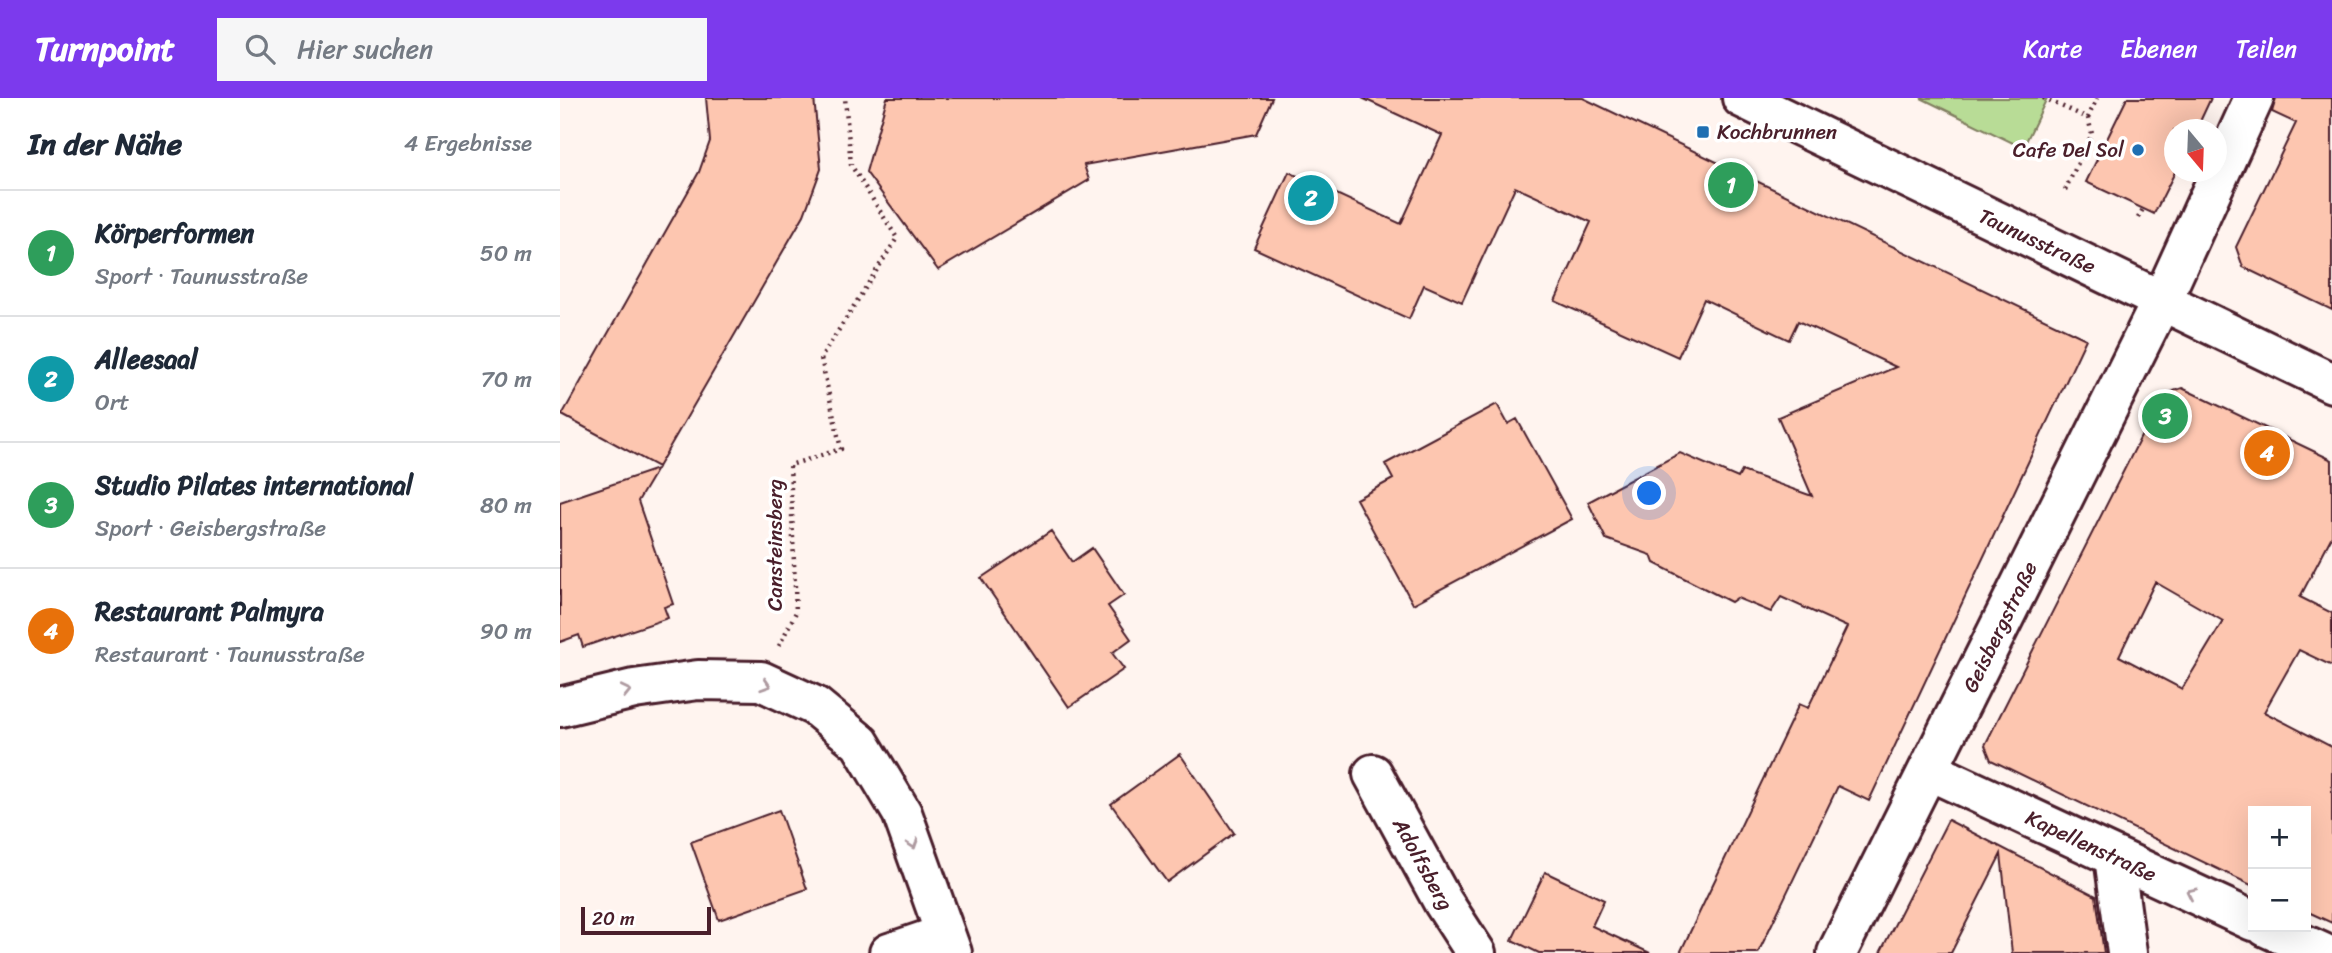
<!DOCTYPE html>
<html lang="de">
<meta charset="utf-8">
<style>
:root{--surface:#fff;--page:#f6f6f7;--text:#1f2937;--muted:#747a83;--line:#e0e1e3;--accent:#7c3aed}
body{margin:0;font-family:Sriracha,sans-serif;background:var(--page);color:var(--text)}
.controls{position:absolute;right:21px;bottom:21px;display:grid;overflow:hidden;border-radius:0px;box-shadow:0 7px 28px #0002}
.controls button{width:63px;height:63px;display:grid;place-items:center;padding:0;border:0;border-bottom:2px solid var(--line);background:var(--surface);color:var(--text);font:35px sans-serif}
.compass{position:absolute;left:1604px;top:21px;width:63px;height:63px;border-radius:50%;background:var(--surface);box-shadow:0 7px 28px #0002;rotate:161deg}
.scale{position:absolute;left:21px;bottom:18px;width:130px;box-sizing:border-box;padding-left:7px;border:4px solid #4a1f2b;border-top:0;font-size:19px;line-height:24px;white-space:nowrap;color:#4a1f2b;-webkit-text-stroke:5px #fff;paint-order:stroke}
.you{position:absolute;left:1090px;top:396px;width:24px;height:24px;margin:-18px;border:5px solid #fff;border-radius:50%;background:#1a73e8;box-shadow:0 0 0 10px #1a73e833}
.badge{display:grid;place-items:center;width:46px;height:46px;border-radius:50%;background:var(--accent);color:#fff;font-size:23px;font-weight:700}
.pin{position:absolute;translate:-50% -50%;border:4px solid #fff;box-shadow:0 2px 7px #0006}
.list{margin:0;padding:0;list-style:none}
h2{display:flex;justify-content:space-between;align-items:center;height:91px;margin:0;padding:0 28px;font-size:30px}
h2 small{font-size:23px;font-weight:400;color:var(--muted)}
.list li{display:grid;grid-template-columns:46px 1fr auto;gap:21px;align-items:center;box-sizing:border-box;height:126px;padding:0 28px;border-top:2px solid var(--line)}
.list b{display:block;font-size:26px;white-space:nowrap}
.list p{margin:0;font-size:23px;white-space:nowrap;color:var(--muted)}
.list em{font-size:23px;font-style:normal;color:var(--muted)}
.icon{flex:none;width:38px;height:38px;fill:none;stroke:currentColor;stroke-width:2;stroke-linecap:round;stroke-linejoin:round}
.map{position:relative;flex:none;width:1772px;height:855px;overflow:hidden}
header{display:flex;align-items:center;gap:42px;box-sizing:border-box;height:98px;padding:0 35px;background:var(--accent);color:#fff}
header strong{font-size:33px}
nav{display:flex;gap:38px;margin-inline-start:auto;font-size:24px}
.search{width:490px;height:63px;background:var(--page);display:flex;align-items:center;gap:18px;box-sizing:border-box;padding:0 24px;border-radius:0px;color:var(--muted);font-size:26px}
main{display:flex}
aside{flex:1;background:var(--surface)}
.map>svg:first-child{display:block}
.green{fill:#b8dc96;stroke:#817e60;stroke-width:2}
.building{fill:#fdc6b0;stroke:#4a1f2b;stroke-width:2;fill-rule:evenodd}
.lines{fill:none;stroke-linecap:round;stroke-linejoin:round}
.minor-casing{stroke:#4a1f2b;stroke-width:44}
.path{stroke:#4a1f2b;stroke-width:4.5;stroke-dasharray:2 5;stroke-linecap:butt}
.minor{stroke:#fff;stroke-width:38}
.oneway{stroke:#ae9aa0}
.poi-dot{fill:#1f6fb2;stroke:#fff;stroke-width:2.5}
.labels{text-anchor:middle;dominant-baseline:central;stroke-width:7;stroke-linejoin:round;paint-order:stroke}
.poi-label{font-size:21px;fill:#4a1f2b;stroke:#fff;text-anchor:start}
.street-label{font-size:21px;fill:#4a1f2b;stroke:#fff}
</style>
<header>
<strong>Turnpoint</strong>
<div class="search"><svg class="icon" aria-label="search" viewBox="0 0 24 24"><circle cx="10" cy="10" r="6"/><path d="M15 15l6 6"/></svg>Hier suchen</div>
<nav><a>Karte</a><a>Ebenen</a><a>Teilen</a></nav>
</header>
<main>
<aside>
<h2>In der Nähe<small>4 Ergebnisse</small></h2>
<ul class="list">
<li><span class="badge" style="background:#2e9e5b">1</span><div><b>Körperformen</b><p>Sport · Taunusstraße</p></div><em>50 m</em></li>
<li><span class="badge" style="background:#0f9aa8">2</span><div><b>Alleesaal</b><p>Ort</p></div><em>70 m</em></li>
<li><span class="badge" style="background:#2e9e5b">3</span><div><b>Studio Pilates international</b><p>Sport · Geisbergstraße</p></div><em>80 m</em></li>
<li><span class="badge" style="background:#e8710a">4</span><div><b>Restaurant Palmyra</b><p>Restaurant · Taunusstraße</p></div><em>90 m</em></li>
</ul>
</aside>
<div class="map">
<svg width="1772" height="855" viewBox="0 0 1772 855">
<rect width="100%" height="100%" fill="#fff4ef"/>
<filter id="ink" filterUnits="userSpaceOnUse"><feTurbulence type="fractalNoise" baseFrequency=".0143" numOctaves="2"/><feDisplacementMap in="SourceGraphic" scale="14" xChannelSelector="R" yChannelSelector="G"/><feConvolveMatrix kernelMatrix="1 2 1 2 8 2 1 2 1" color-interpolation-filters="sRGB"/></filter>
<g filter="url(#ink)">
<!-- green -->
<path class="green" d="M1361,0H1487L1463,50Z"/>
<!-- building -->
<path class="building" d="M146,0H254L261,71L244,117L98,369L2,317L139,74L150,43Z
M327,0H712L696,36L524,67L529,82L378,172L306,74Z
M802,0H1023L1526,241L1309,703L1278,688L1198,855H1120L1239,606L1248,610L1287,529L1221,499L1211,514L1177,500L1171,504L1094,465L1091,457L1046,441L1028,404L1120,355L1178,380L1182,373L1252,398L1218,319L1336,269L1238,223L1229,242L1144,201L1118,259L995,203L1031,124L955,89L902,204L864,187L849,221L694,150L729,74L841,126L882,37Z
M1567,0H1651L1636,32H1614L1615,74L1594,116L1526,84Z
M1716,0H1772V212L1683,169L1676,149L1736,25L1712,14Z
M1622,290L1772,362V438L1740,499L1772,515V568L1739,552L1704,614L1772,649V825L1746,813V713H1693V788L1431,662L1425,647L1602,297ZM1595,484L1663,523L1622,591L1559,558Z
M937,306L948,326L957,321L1012,421L853,506L796,401L833,381L825,366Z
M97,371L78,403L113,506L104,509L108,520L23,549L19,537L0,544V404Z
M491,433L512,464L532,450L564,497L548,508L571,541L552,555L564,571L509,609L421,480Z
M620,656L674,735L607,784L551,706Z
M219,712L247,791L159,822L131,744Z
M1388,722L1536,798L1544,855H1452L1441,756L1391,855H1320Z
M985,774L1044,802L1032,828L1090,855H979L952,842Z"/>
<g class="lines">
<!-- minor casing -->
<g class="minor-casing">
<path id="minor" d="M1182,0L1772,285
M0,609L74,591L138,582L201,583L255,608L300,645L342,715L392,855
M1368,672L1693,823
M813,676L883,804L916,855
M1554,759L1567,855
M1706,829L1763,855
M329,855L385,836
M1277,855L1602,202L1694,0"/>
</g>
<!-- path -->
<path class="path" d="M1483,0L1528,20L1532,36L1505,92
M1528,20L1537,0
M1578,120L1583,111
M219,548L236,514L230,367L281,351L261,260L337,140L291,67L285,0"/>
<!-- minor -->
<use href="#minor" class="minor"/>
</g>
<!-- one-way arrows -->
<defs><path id="oneway-chevron" d="M-2-3.5L2.5 0L-2 3.5" fill="none" stroke-width="1.6" stroke-linecap="round" stroke-linejoin="round" transform="scale(1.75)"/></defs>
<g class="oneway">
<use href="#oneway-chevron" transform="translate(206 587) rotate(18)"/>
<use href="#oneway-chevron" transform="translate(66 593) rotate(-13)"/>
<use href="#oneway-chevron" transform="translate(353 746) rotate(71)"/>
<use href="#oneway-chevron" transform="translate(1631 795) rotate(-155)"/>
</g>
</g>
<!-- markers -->
<g class="poi-dot">
<rect x="1136" y="27" width="14" height="14" rx="3.5"/>
<circle cx="1578" cy="52" r="7"/>
</g>
<g class="labels">
<!-- poi labels -->
<g class="poi-label">
<text x="1157" y="34">Kochbrunnen</text>
<text x="1564" y="52" text-anchor="end">Cafe Del Sol</text>
</g>
<!-- street labels -->
<g class="street-label">
<text transform="translate(1477 143) rotate(25)">Taunusstraße</text>
<text transform="translate(215 447) rotate(-90)">Cansteinsberg</text>
<text transform="translate(1440 529) rotate(-64)">Geisbergstraße</text>
<text transform="translate(1531 748) rotate(25)">Kapellenstraße</text>
<text transform="translate(863 766) rotate(61)">Adolfsberg</text>
</g>
</g>
</svg>
<div class="controls">
<button>+</button>
<button>−</button>
</div>
<svg class="compass" viewBox="-18 -18 36 36"><path d="M0-13l5 13h-10z" fill="#e53935"/><path d="M0 13l5-13h-10z" fill="#747a83"/></svg>
<div class="scale">20 m</div>
<div class="you"></div>
<div class="pin badge" style="left:1171px;top:87px;background:#2e9e5b">1</div>
<div class="pin badge" style="left:751px;top:100px;background:#0f9aa8">2</div>
<div class="pin badge" style="left:1605px;top:318px;background:#2e9e5b">3</div>
<div class="pin badge" style="left:1707px;top:355px;background:#e8710a">4</div>
</div>
</main>
